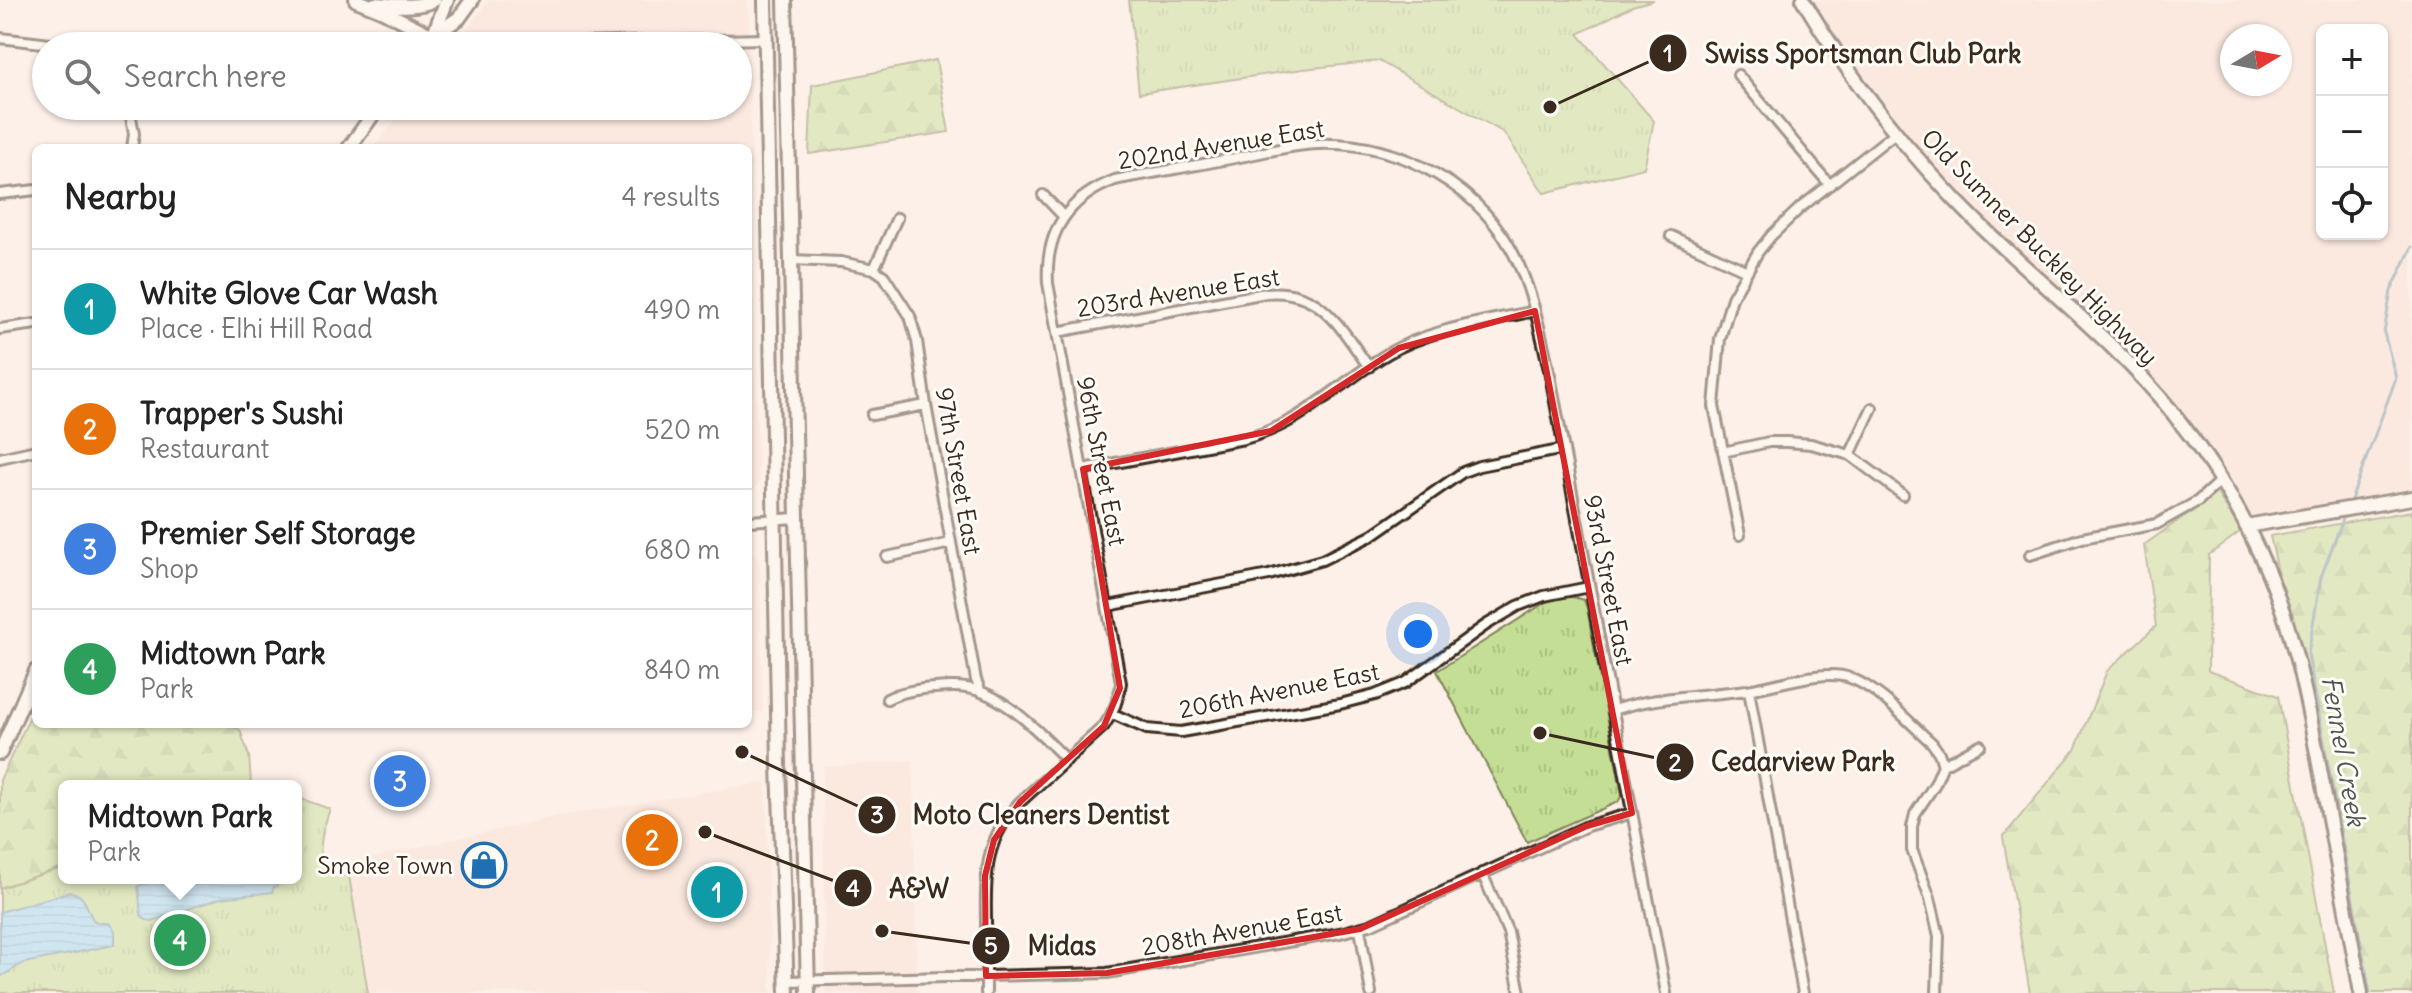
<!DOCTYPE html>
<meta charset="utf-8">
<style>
:root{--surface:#fff;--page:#f2f2f2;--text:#222;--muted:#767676;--line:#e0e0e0;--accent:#1f6fb2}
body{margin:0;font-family:Delius,sans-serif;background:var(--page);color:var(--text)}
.controls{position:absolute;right:24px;top:24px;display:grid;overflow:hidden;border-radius:12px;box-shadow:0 2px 6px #0004}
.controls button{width:72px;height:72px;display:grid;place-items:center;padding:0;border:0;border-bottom:2px solid var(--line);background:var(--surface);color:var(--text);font:40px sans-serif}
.compass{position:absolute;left:2220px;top:24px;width:72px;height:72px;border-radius:50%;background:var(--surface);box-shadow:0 2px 6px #0004;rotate:80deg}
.you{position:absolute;left:1418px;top:634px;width:28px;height:28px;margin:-20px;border:6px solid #fff;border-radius:50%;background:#1a73e8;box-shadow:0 0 0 12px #1a73e833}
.badge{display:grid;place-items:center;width:52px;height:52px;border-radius:50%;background:var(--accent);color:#fff;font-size:26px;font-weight:700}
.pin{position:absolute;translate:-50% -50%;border:4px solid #fff;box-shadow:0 2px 8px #0006}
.popup{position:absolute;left:58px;top:780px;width:244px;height:104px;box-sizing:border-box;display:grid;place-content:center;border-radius:12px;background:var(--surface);filter:drop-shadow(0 2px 6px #0005);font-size:26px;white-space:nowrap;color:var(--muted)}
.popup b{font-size:30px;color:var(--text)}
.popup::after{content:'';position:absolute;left:50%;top:100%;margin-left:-16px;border:16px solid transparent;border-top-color:var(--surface)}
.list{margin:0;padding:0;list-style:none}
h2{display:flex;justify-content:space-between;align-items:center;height:104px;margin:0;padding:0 32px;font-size:34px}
h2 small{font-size:26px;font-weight:400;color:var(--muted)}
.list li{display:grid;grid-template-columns:52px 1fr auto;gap:24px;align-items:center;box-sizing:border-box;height:120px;padding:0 32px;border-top:2px solid var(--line)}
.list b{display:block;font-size:30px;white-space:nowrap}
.list p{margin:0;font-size:26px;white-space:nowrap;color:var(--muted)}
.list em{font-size:26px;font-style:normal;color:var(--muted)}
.icon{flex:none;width:44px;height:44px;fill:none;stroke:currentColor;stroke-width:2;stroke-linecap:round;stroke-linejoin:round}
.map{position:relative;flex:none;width:2412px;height:993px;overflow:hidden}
.search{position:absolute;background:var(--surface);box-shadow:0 2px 6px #0004;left:32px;top:32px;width:720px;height:88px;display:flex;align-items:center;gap:20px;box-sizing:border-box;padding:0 28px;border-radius:44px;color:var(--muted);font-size:30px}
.panel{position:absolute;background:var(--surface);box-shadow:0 2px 6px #0004;left:32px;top:144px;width:720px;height:584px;border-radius:12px}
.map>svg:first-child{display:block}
.built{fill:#fae1d6;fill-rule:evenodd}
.forest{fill:url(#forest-firs);stroke:#80845a;stroke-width:2}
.park{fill:url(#park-tufts);stroke:#80845a;stroke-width:2}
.water{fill:url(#water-rules);stroke:#7392a3;stroke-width:2}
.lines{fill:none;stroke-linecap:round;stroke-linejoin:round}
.stream{stroke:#7392a3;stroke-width:3}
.street-casing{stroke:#3b2a1e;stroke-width:14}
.secondary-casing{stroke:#3b2a1e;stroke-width:18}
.primary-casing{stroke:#3b2a1e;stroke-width:18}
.street{stroke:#fdfcf7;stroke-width:8}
.secondary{stroke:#fdfcf7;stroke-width:12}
.primary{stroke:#fdfcf7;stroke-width:12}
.marked{fill:none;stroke:#d62828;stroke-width:6;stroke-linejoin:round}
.labels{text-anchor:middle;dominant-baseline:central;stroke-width:6;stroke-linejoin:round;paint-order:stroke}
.street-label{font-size:24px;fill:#3b2a1e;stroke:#fdfcf7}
.poi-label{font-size:24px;fill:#3b2a1e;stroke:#fdfcf7;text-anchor:end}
.water-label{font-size:26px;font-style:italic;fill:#525655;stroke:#fdfcf7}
.leader{fill:none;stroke:#3b2a1e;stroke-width:3}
.callout-dot{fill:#3b2a1e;stroke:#fdfcf7;stroke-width:3}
.mark-label{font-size:24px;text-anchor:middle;font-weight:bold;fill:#fff}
.callout-label{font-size:26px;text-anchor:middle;font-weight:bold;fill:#3b2a1e;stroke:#fdfcf7;stroke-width:6;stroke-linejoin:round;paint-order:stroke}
</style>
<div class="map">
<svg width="2412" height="993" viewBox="0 0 2412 993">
<defs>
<pattern id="forest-firs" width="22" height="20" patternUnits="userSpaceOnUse" patternTransform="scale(2)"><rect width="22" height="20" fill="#c4df95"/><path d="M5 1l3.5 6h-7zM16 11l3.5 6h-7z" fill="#a9c080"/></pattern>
<pattern id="park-tufts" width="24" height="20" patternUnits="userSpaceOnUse" patternTransform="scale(2)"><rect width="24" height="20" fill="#c4df95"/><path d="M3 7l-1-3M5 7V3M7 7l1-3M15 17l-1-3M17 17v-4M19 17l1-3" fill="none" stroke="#a9c080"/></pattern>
<pattern id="water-rules" width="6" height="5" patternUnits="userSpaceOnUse" patternTransform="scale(2)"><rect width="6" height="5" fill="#99d8fb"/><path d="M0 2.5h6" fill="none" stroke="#85bad7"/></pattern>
</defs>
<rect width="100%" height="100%" fill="#fcf0e8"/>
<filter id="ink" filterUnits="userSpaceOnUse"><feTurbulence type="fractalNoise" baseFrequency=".0125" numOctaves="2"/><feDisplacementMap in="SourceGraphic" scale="16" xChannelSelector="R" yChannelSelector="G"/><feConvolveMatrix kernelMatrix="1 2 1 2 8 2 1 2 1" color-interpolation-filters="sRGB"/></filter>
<g filter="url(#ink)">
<!-- built -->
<path class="built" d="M489,0H748L752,169H748V148H373L406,106H738V46H453Z
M1803,0H2412V497L2260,524L2135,371L1963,207L1814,18ZM2322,30H2382V234H2322ZM2232,36H2280V84H2232Z
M748,178H750L759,483L748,499Z
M748,546L760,561L763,712L748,711Z
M913,760L917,993H825L823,767Z
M766,782L771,993H368L347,863L558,816Z"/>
<!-- forest -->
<path class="forest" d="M936,60L949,132L809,154L812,85Z
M2217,493L2241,531L2209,555L2208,671L2278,696L2334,993H2030L2003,837L2075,750L2107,671L2156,626L2144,545Z
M2412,511V993H2366L2312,721L2270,536Z
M36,704V724H228L240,730L249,756L251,784L250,786H64V867L0,888V780Z"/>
<!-- park -->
<path class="park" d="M1129,0H1654L1632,6L1578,34L1654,121L1644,168L1544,193L1504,133L1379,61L1303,69L1139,93Z
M1573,597L1584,600L1587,608L1622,795L1618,802L1527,842L1437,671L1546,602L1559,598Z
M296,797L330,809C323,829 318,844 322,866L347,863L368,993H0V888L64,867V878H296Z"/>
<!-- water -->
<path class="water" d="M160,878H285L286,881L274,887L272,892L221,898L152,921L146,920L141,915L138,886Z
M69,892C85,893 86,907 93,920L99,923H108L114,931V945L24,963L0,977V912Z"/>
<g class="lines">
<!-- stream -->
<path class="stream" d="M2351,500L2396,378L2384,333L2391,291L2412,247
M2343,519L2321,577L2308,654L2370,993"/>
<!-- street casing -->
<g class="street-casing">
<path id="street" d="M433,36L468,45L766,39
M0,38L67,46
M1738,75L1830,185
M129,106L134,134L132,148
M0,194L36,190
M1043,195L1064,217
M1671,236L1747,271
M791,260L841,262L874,269L884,276L910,316L917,341L926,405L976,680L981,692
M874,269L897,218
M0,329L36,324
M1057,332L1266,293C1322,288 1340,328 1369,367
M872,415L926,405
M1723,452L1769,442H1787L1811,444L1850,455L1903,495
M1850,455L1872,408
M0,458L36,450
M1083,469L1244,439C1301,425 1338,384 1387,354C1429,329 1488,321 1535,311
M748,521L797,518
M1740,535L1714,406L1720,339L1732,298L1758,252L1771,236L1800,208L1895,133
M2030,555L2082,538L2157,524L2198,501L2220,481
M887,557L951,543
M1108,606L1269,575L1322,560L1371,536L1463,472L1479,466L1564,449
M1749,690L1803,993
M887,699C902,691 918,689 935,688C945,687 956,686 966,688C1002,692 1042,735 1067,760
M1613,710C1656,696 1703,696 1747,690C1777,686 1822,668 1850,678C1879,688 1909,723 1932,743L1939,753L1943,765
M1113,714L1147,729L1181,732L1340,704L1375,695L1405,683L1486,625L1518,606L1544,596L1589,587
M1482,873L1508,932L1520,993
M1360,929L1371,993
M787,981L1107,973L1340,933L1370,925L1587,826L1632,813
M986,993C986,968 986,943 986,918C985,871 986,837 1020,802L1104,726C1114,712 1119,699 1121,683L1048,283C1045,232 1068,198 1115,180C1157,172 1199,165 1240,157C1266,152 1292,145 1318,144C1401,141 1485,188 1519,265C1534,299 1541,335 1549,370L1666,993
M1937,993L1939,936L1930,898L1912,850V827L1915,814L1935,784L1943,765L1980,745"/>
</g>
<!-- secondary casing -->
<g class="secondary-casing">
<path id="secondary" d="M356,0L381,10L433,36
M1803,0C1852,82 1910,156 1978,223C2043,287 2116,342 2173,413C2206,454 2237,503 2259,552C2295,627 2309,710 2324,791C2336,858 2349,926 2361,993
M375,4C394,5 416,9 434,0
M433,36L447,0
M426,46L433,36L459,18L472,0
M349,148L379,106
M2246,526L2412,498
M0,753L36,671"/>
</g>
<!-- primary casing -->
<g class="primary-casing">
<path id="primary" d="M765,0L779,765L787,993
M785,0L808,993"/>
</g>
<!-- street -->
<use href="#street" class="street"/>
<!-- secondary -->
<use href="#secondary" class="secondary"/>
<!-- primary -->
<use href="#primary" class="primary"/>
</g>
</g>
<!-- marked area -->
<path d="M0 0H2412V993H0ZM1535,311L1632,813L1587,826L1360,929L1107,973L986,976L985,876L994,840L1020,802L1104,726L1120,688L1083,469L1271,431L1399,348Z" fill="#fcf0e8" fill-opacity=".55" fill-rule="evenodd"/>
<path class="marked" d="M1535,311L1632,813L1587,826L1360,929L1107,973L986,976L985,876L994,840L1020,802L1104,726L1120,688L1083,469L1271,431L1399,348Z"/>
<!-- icons -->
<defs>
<g id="shop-ring" transform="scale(2.3)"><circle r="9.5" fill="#fdfcf7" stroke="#1f6fb2" stroke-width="1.5"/><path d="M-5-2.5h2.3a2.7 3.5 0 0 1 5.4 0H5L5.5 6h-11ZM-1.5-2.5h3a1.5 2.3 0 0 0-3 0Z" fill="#1f6fb2"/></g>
</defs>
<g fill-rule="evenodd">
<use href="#shop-ring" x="484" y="865"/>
</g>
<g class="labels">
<!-- street labels -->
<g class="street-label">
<text transform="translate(1221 144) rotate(-9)">202nd Avenue East</text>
<text transform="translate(2040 247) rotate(45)">Old Sumner Buckley Highway</text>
<text transform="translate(1178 292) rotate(-9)">203rd Avenue East</text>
<text transform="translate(1102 461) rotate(79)">96th Street East</text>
<text transform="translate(959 471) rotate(80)">97th Street East</text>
<text transform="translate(1609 580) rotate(79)">93rd Street East</text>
<text transform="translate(1279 690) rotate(-11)">206th Avenue East</text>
<text transform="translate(1242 929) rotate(-10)">208th Avenue East</text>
</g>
<!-- poi labels -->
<g class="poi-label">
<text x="453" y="865">Smoke Town</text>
</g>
<!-- water labels -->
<g class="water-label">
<text transform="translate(2344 751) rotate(80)">Fennel Creek</text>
</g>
</g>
<!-- callouts -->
<path class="leader" d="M1550 107L1668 53M1540 733L1675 762M742 752L877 815M705 832L853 888M882 931L991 946"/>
<g class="callout-dot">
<circle cx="1550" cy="107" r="8"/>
<circle cx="1540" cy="733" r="8"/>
<circle cx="742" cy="752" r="8"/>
<circle cx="705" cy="832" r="8"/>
<circle cx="882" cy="931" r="8"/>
<circle cx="1668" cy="53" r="20"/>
<circle cx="1675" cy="762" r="20"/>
<circle cx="877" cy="815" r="20"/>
<circle cx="853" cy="888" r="20"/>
<circle cx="991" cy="946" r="20"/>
</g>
<g class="mark-label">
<text x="1668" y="62">1</text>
<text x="1675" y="771">2</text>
<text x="877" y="823">3</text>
<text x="853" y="897">4</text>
<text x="991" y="954">5</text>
</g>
<g class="callout-label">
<text x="1863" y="63">Swiss Sportsman Club Park</text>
<text x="1803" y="771">Cedarview Park</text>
<text x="1041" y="824">Moto Cleaners Dentist</text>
<text x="919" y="898">A&amp;W</text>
<text x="1062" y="955">Midas</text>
</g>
</svg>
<div class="controls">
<button>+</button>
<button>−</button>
<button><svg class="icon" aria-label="locate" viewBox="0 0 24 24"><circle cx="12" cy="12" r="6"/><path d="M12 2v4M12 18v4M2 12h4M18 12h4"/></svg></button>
</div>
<svg class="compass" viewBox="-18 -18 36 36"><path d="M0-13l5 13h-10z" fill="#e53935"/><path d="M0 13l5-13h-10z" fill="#767676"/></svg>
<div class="you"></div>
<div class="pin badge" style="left:717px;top:892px;background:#0f9aa8">1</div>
<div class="pin badge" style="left:652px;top:840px;background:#e8710a">2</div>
<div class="pin badge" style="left:400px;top:781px;background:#3f7fe0">3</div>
<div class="pin badge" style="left:180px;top:940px;background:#2e9e5b">4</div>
<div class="popup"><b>Midtown Park</b>Park</div>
<div class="search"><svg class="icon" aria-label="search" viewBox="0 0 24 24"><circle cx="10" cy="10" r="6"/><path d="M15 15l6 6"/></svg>Search here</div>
<section class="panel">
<h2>Nearby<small>4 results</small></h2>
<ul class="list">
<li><span class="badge" style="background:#0f9aa8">1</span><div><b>White Glove Car Wash</b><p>Place · Elhi Hill Road</p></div><em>490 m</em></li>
<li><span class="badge" style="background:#e8710a">2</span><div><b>Trapper's Sushi</b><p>Restaurant</p></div><em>520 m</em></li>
<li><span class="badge" style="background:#3f7fe0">3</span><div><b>Premier Self Storage</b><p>Shop</p></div><em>680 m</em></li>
<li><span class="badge" style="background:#2e9e5b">4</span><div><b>Midtown Park</b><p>Park</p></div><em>840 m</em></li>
</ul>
</section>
</div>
